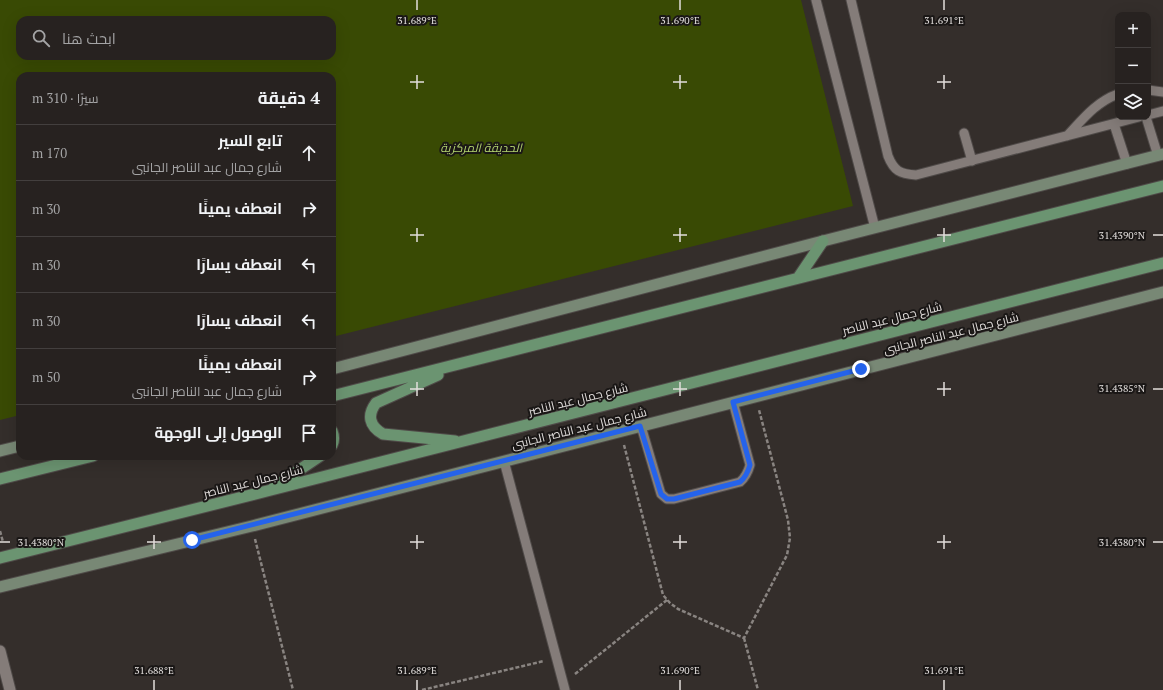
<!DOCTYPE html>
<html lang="ar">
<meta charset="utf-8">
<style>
:root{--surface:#272220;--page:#2f2a29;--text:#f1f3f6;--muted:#a4a4a5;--line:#433f3e}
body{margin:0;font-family:"PT Serif",Cairo,serif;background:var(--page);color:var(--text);direction:rtl}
.controls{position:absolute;right:12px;top:12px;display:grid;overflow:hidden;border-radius:8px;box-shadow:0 4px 16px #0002}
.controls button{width:36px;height:36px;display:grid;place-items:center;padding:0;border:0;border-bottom:1px solid var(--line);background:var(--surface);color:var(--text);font:20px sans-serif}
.stop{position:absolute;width:12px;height:12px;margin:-9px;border:3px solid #2563eb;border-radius:50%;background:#fff}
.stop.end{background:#2563eb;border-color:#fff;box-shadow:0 1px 4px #0008}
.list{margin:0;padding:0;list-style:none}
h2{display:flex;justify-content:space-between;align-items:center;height:52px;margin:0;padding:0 16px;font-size:17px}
h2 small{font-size:13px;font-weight:400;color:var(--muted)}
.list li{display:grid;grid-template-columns:26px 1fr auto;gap:12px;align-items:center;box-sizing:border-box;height:56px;padding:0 16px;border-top:1px solid var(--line)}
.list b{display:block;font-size:15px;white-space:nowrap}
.list p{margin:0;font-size:13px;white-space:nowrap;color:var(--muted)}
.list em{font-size:13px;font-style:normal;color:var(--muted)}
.icon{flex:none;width:22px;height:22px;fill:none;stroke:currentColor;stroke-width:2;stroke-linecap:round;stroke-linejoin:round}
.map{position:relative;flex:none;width:1163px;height:690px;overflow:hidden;direction:ltr}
.search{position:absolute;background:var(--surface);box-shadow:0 4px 16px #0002;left:16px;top:16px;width:320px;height:44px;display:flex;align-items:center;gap:10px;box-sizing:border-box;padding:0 14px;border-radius:12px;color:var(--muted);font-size:15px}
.panel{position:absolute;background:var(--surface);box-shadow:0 4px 16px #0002;left:16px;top:72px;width:320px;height:388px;border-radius:12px;direction:rtl}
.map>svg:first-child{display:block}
.green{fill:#394a04;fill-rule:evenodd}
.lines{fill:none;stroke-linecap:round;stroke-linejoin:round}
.service-casing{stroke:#4f4a48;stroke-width:11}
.tertiary-casing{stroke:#4f4a48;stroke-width:13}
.secondary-casing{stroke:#4f4a48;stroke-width:13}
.primary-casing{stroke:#4f4a48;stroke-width:13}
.path{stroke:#898481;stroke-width:2.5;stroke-dasharray:4 2;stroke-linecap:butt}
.service{stroke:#847c79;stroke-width:9}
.tertiary{stroke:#847c79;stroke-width:11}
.secondary{stroke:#788875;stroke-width:11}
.primary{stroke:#6b9471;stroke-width:11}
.route{stroke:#2563eb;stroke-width:5}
.ticks{fill:none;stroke:#e2dedc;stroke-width:1.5}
.labels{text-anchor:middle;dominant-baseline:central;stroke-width:4;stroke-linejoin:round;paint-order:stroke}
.park-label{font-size:12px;font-style:italic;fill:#b3d36f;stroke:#1a1716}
.street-label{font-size:12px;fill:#e2dedc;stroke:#1a1716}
.ticks-label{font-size:10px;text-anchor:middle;fill:#e2dedc;stroke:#1a1716;stroke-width:4;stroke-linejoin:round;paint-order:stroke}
</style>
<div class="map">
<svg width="1163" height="690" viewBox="0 0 1163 690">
<rect width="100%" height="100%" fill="#342e2b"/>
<!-- green -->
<path class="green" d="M0,0H801L853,206L332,337V76H20V415L0,420ZM20,20H332V56H20Z"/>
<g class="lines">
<!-- service casing -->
<g class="service-casing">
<path id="service" d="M816,0L875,228
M851,0L888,156C894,171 900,174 916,175L1139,117
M1148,90L1163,92
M1148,115L1163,111
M1146,117L1158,156
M1114,124L1127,164
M964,133L972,161
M1067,136C1083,119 1096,102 1118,94
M641,426L661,494L667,499H674L740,482C746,477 748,472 750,465L733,402
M504,461L565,690"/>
</g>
<!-- tertiary casing -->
<g class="tertiary-casing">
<path id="tertiary" d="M0,651L10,690"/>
</g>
<!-- secondary casing -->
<g class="secondary-casing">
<path id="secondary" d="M332,369L823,241L1163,154
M0,451L20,446
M0,587L252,526L1163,292"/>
</g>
<!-- primary casing -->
<g class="primary-casing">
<path id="primary" d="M798,278L823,241
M438,375L376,403C367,415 369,426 383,434L455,441
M332,396L1163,186
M332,431C334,436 334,441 332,445
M0,479L93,456
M274,487L320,456
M0,558L267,491L1163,263"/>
</g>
<!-- path -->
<path class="path" d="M624,445L663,595L670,603L678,609L744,638L787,555L790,538L788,520L759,410
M0,531L3,542
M255,539L293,690
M744,638L758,690
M575,674L667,600
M422,690L544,661"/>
<!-- service -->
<use href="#service" class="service"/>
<!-- tertiary -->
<use href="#tertiary" class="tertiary"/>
<!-- secondary -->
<use href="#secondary" class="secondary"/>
<!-- primary -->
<use href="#primary" class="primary"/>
</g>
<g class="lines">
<!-- route -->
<path class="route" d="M192,540L640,426L661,494L667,499H674L740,482C746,477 748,472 750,465L733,402L861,369"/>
</g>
<!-- ticks -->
<path class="ticks" d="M417,0V10M680,0V10M944,0V10M417,75V89M680,75V89M944,75V89M410,82H424M673,82H687M937,82H951M417,228V242M680,228V242M944,228V242M410,235H424M673,235H687M937,235H951M1153,235H1163M417,382V396M680,382V396M944,382V396M410,389H424M673,389H687M937,389H951M1153,389H1163M154,535V549M417,535V549M680,535V549M944,535V549M0,542H10M147,542H161M410,542H424M673,542H687M937,542H951M1153,542H1163M154,680V690M417,680V690M680,680V690M944,680V690"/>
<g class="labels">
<!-- park labels -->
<g class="park-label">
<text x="481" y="147">الحديقة المركزية</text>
</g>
<!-- street labels -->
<g class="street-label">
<text transform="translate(892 318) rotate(-14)">شارع جمال عبد الناصر</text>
<text transform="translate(951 333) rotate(-14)">شارع جمال عبد الناصر الجانبى</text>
<text transform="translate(578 399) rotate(-14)">شارع جمال عبد الناصر</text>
<text transform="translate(579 428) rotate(-14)">شارع جمال عبد الناصر الجانبى</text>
<text transform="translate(253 481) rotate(-14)">شارع جمال عبد الناصر</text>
</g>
</g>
<g class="ticks-label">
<text x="417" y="24">31.689°E</text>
<text x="680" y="24">31.690°E</text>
<text x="944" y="24">31.691°E</text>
<text x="1122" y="239">31.4390°N</text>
<text x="1122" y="392">31.4385°N</text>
<text x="41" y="546">31.4380°N</text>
<text x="1122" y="546">31.4380°N</text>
<text x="154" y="674">31.688°E</text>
<text x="417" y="674">31.689°E</text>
<text x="680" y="674">31.690°E</text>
<text x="944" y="674">31.691°E</text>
</g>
</svg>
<div class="controls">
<button>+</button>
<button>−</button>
<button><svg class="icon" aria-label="layers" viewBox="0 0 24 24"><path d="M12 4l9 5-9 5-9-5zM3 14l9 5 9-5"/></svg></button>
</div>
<div class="stop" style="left:192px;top:540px"></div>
<div class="stop end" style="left:861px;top:369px"></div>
<div class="search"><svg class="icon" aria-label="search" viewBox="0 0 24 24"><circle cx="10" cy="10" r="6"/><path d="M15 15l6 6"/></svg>ابحث هنا</div>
<section class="panel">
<h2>4 دقيقة<small>سيرًا · 310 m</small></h2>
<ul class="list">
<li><svg class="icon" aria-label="ahead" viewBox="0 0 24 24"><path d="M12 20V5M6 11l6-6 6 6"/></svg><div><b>تابع السير</b><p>شارع جمال عبد الناصر الجانبى</p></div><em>170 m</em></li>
<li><svg class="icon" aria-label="right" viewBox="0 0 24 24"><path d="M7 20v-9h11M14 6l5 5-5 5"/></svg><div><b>انعطف يمينًا</b></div><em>30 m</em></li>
<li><svg class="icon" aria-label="left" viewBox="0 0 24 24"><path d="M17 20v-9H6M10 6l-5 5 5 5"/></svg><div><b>انعطف يسارًا</b></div><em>30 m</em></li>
<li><svg class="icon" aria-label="left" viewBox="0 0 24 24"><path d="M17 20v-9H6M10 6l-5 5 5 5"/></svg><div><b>انعطف يسارًا</b></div><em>30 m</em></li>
<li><svg class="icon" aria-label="right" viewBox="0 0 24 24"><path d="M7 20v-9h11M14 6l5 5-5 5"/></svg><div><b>انعطف يمينًا</b><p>شارع جمال عبد الناصر الجانبى</p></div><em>50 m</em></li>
<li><svg class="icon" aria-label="arrive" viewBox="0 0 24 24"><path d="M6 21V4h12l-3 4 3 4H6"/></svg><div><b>الوصول إلى الوجهة</b></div></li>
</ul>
</section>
</div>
